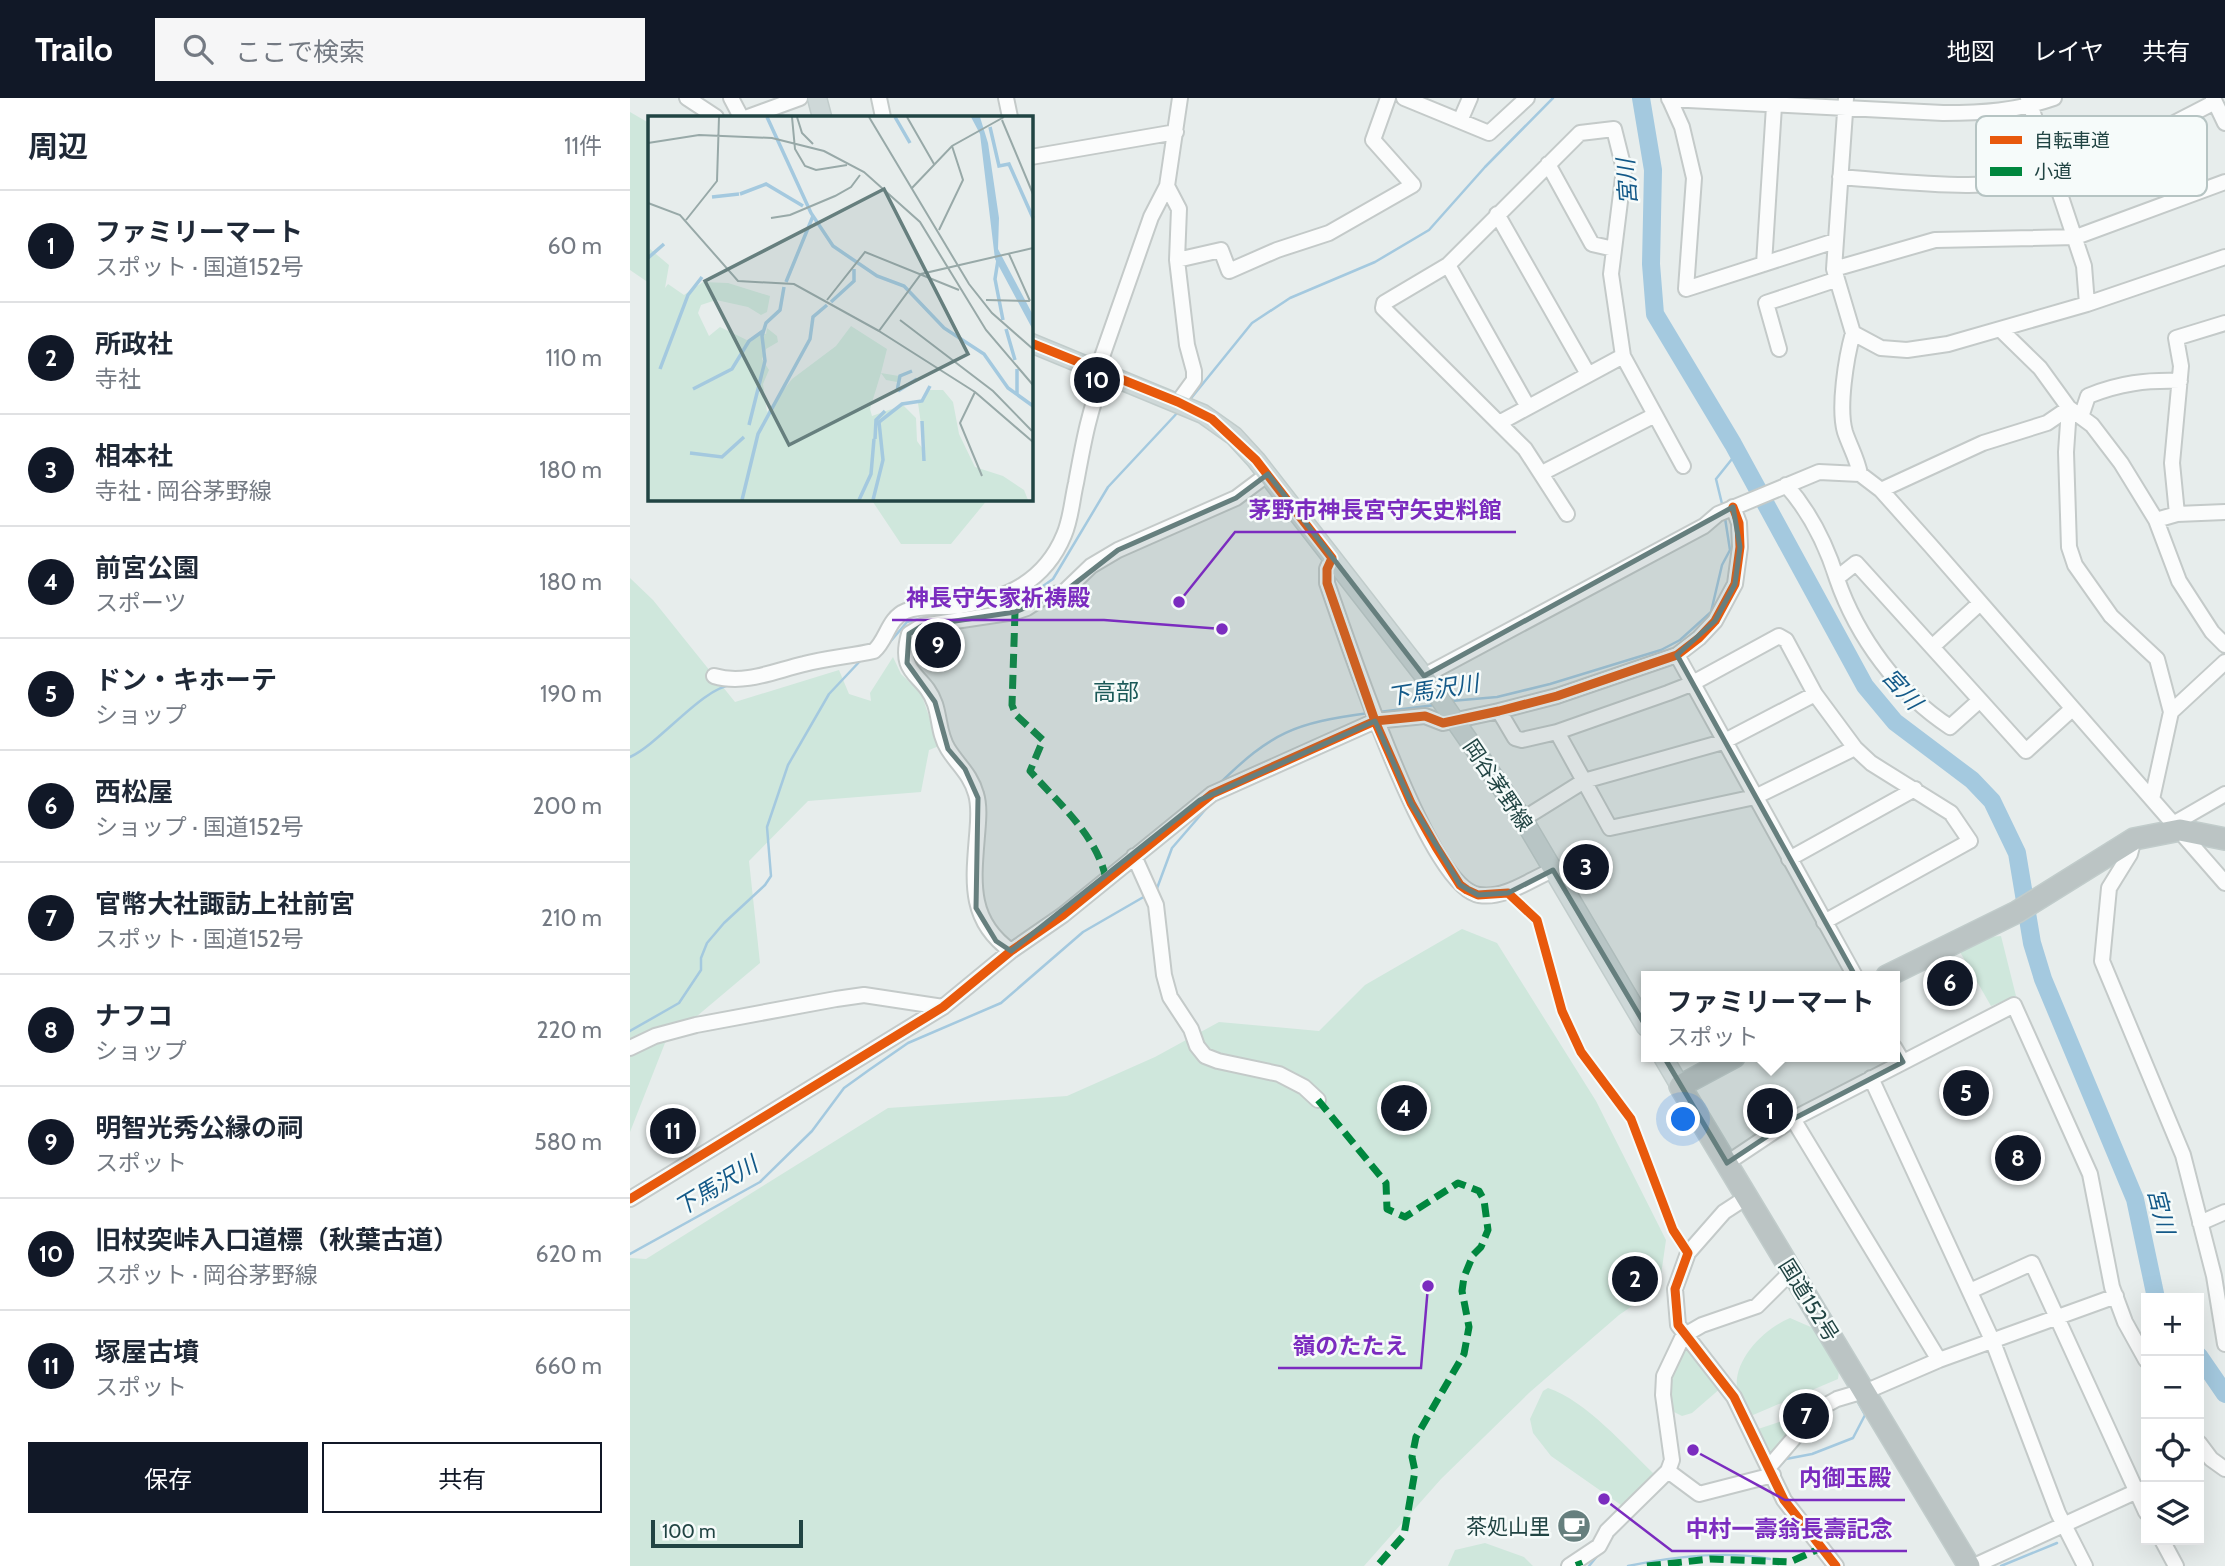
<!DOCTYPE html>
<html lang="ja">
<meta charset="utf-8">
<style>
:root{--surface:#fff;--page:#f6f6f7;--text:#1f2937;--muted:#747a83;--line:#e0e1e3;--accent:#111827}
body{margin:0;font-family:Cabin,"Noto Sans JP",sans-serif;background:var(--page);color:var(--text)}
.controls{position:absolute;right:21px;bottom:21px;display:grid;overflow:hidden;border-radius:0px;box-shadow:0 7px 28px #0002}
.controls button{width:63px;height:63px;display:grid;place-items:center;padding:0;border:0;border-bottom:2px solid var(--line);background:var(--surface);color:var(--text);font:35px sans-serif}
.scale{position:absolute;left:21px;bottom:18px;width:152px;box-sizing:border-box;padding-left:7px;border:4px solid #214443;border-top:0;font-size:19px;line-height:24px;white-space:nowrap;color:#214443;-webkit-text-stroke:5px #f6fbfa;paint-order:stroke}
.you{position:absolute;left:1054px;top:1022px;width:24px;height:24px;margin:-18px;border:5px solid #fff;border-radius:50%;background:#1a73e8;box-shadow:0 0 0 10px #1a73e833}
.badge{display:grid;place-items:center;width:46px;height:46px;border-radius:50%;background:var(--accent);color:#fff;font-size:23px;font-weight:700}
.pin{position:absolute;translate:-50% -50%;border:4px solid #fff;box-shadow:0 2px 7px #0006}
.popup{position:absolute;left:1011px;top:873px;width:259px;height:91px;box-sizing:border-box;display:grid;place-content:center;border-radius:0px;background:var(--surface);filter:drop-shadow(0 2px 5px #0005);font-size:23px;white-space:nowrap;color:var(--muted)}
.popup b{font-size:26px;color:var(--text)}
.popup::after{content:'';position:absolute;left:50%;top:100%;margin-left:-14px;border:14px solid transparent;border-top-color:var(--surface)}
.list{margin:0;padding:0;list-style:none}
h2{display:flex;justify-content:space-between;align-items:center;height:91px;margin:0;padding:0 28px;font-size:30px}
h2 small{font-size:23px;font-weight:400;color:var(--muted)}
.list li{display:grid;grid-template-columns:46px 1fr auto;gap:21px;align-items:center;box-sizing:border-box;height:112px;padding:0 28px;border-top:2px solid var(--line)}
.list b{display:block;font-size:26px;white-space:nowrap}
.list p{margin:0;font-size:23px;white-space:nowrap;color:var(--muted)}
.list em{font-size:23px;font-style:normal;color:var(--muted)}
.actions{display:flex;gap:14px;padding:21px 28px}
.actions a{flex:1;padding:16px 0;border:2px solid var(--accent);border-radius:0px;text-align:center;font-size:24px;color:var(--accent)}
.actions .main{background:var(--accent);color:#fff}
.icon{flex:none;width:38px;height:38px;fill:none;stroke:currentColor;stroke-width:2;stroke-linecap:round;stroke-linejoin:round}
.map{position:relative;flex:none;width:1595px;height:1468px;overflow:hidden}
header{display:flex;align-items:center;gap:42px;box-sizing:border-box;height:98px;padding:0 35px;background:var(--accent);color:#fff}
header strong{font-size:33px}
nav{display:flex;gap:38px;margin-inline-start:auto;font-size:24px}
.search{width:490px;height:63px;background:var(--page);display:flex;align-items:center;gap:18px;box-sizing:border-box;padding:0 24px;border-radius:0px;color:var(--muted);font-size:26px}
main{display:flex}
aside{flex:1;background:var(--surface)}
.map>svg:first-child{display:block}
.green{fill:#cfe7dc}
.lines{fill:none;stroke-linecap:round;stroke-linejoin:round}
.stream{stroke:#a4c9df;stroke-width:2.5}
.river{stroke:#a4c9df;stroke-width:18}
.minor-casing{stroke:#c4cac9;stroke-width:18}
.major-casing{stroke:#c1cccb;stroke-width:21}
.highway-casing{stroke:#c1cccb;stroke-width:24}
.minor{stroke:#fbfcfc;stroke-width:14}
.major{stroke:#ced8d8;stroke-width:18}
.highway{stroke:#bbc4c4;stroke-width:21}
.quiet{stroke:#00873e;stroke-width:7;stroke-dasharray:14 7;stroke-linecap:butt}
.cycleway-casing{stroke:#f6fbfa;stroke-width:13}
.cycleway{stroke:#e8590c;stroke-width:9}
.marked{fill:#667f7e;fill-opacity:0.2;stroke:#667f7e;stroke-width:5;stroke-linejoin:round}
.labels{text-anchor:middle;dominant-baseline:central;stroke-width:5;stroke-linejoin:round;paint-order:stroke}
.street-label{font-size:21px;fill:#214443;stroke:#f6fbfa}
.poi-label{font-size:21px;fill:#214443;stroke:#f6fbfa;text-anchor:end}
.water-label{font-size:23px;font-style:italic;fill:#135988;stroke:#f6fbfa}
.neighbourhood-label{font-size:23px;fill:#1a5958;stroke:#f6fbfa}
.inset-river{fill:none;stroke:#a4c9df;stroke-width:3.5}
.inset-road{fill:none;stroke:#98a9a8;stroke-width:2}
.view{fill:#667f7e;fill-opacity:0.15;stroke:#667f7e;stroke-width:3.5}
.inset-edge{fill:none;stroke:#214443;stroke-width:3.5}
.key{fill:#f6fbfa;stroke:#b6c4c3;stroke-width:2}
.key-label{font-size:19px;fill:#214443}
.leader{fill:none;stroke:#7b2cbf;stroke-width:2.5}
.callout-dot{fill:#7b2cbf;stroke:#f6fbfa;stroke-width:2.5}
.callout-label{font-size:23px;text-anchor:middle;font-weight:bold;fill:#7b2cbf;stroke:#f6fbfa;stroke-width:5;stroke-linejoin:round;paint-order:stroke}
</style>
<header>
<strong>Trailo</strong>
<div class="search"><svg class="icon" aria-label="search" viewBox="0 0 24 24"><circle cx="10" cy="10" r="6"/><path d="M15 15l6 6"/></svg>ここで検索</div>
<nav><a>地図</a><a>レイヤ</a><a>共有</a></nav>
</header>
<main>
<aside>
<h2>周辺<small>11件</small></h2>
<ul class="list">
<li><span class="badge">1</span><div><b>ファミリーマート</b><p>スポット · 国道152号</p></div><em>60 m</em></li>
<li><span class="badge">2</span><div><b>所政社</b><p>寺社</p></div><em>110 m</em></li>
<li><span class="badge">3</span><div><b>相本社</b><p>寺社 · 岡谷茅野線</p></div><em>180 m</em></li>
<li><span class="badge">4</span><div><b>前宮公園</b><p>スポーツ</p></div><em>180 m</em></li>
<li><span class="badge">5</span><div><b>ドン・キホーテ</b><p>ショップ</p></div><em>190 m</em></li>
<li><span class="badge">6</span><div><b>西松屋</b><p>ショップ · 国道152号</p></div><em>200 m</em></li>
<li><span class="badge">7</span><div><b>官幣大社諏訪上社前宮</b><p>スポット · 国道152号</p></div><em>210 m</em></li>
<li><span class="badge">8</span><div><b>ナフコ</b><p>ショップ</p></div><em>220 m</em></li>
<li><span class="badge">9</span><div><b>明智光秀公縁の祠</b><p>スポット</p></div><em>580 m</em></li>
<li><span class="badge">10</span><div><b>旧杖突峠入口道標（秋葉古道）</b><p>スポット · 岡谷茅野線</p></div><em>620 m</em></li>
<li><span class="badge">11</span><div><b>塚屋古墳</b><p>スポット</p></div><em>660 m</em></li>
</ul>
<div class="actions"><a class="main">保存</a><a>共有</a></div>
</aside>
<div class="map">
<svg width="1595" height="1468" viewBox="0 0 1595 1468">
<rect width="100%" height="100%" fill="#e7edec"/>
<!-- green -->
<path class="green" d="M0,14L19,25V185L0,172Z
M241,401H358L321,446H271Z
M0,480L23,502L105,604L209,572L219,596L241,603L240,595L263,559L271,576L291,595L309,648L299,652L291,694L178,703L119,763L130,865L35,945L0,1034Z
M832,831L867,845L966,1003L1036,1142L1030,1184L1018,1197L989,1217L900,1294L811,1381L734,1468H0V1160L16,1161L258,1010L437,998L525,959L589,924L689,933L735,887Z
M1371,838L1386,898L1361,908L1330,854L1360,839Z
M1160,1220L1183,1230L1209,1273L1208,1281L1123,1317C1083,1284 1125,1235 1160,1220Z
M1055,1245L1092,1289L1062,1315L1052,1318L1044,1314C1031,1288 1042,1268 1055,1245Z
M918,1290C956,1303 995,1348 1024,1376L991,1407L921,1358L903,1335L900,1321L913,1293Z
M1165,1319L1172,1325L1141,1362L1127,1335L1128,1331Z
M855,1445L894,1459L903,1468H818L825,1452Z"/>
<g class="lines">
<!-- stream -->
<path class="stream" d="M558,304L622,225L660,200L745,164L799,132L855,69L923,0
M1093,410L1086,381L1106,356
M323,516L380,505L403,495L423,481L478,389L549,313
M249,557L277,524L309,516
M187,570L215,565
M821,603L867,599L920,586L1031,552L1050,542L1081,514L1092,467L1100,452L1095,420
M749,614L805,607
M0,659C30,645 73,589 102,587
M588,687C642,634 664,625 739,615
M526,793L542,750L581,705
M0,933L49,905L71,872V860L77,845L94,825L135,787L141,778L137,729L158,667L199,596L231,562
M0,1156L130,1084L182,1033L214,990L239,972L278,945L371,905L453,834L517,797
M1146,1372L1156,1361L1182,1356L1223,1340L1235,1317L1228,1304
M959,1468L968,1457
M998,1468C1042,1459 1095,1452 1140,1461
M1371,1468L1427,1445"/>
<!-- river -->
<path class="river" d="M1011,0L1023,72L1021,166L1025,216L1103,346L1235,588L1265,624L1342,682L1362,703L1387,755L1402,845L1413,881L1505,1101L1526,1200
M1569,1258L1595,1296"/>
<!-- minor casing -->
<g class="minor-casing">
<path id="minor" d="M57,0L86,19
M101,0L111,19
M249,0L253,19
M376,0L380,19
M774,0L859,35L897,0
M1039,0L1052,29L1064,80L1056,191L1205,143
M1216,0L1204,171L1223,235L1251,250L1277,252L1318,246L1457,206L1595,159
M1398,0L1454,168L1457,206
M1583,0L1595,25
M1039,1L1313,15C1352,15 1387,13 1424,0
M118,19L170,0
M830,23L840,0
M401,59L546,34
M918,66L962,146L984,151
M1210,79C1281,84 1359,96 1429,75C1484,59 1534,30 1585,4
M537,88L549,111L547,162L557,247L564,273V282L548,304
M867,116L958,276
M547,162L591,152L599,173L647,152L699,135L783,87L743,42L758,0
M1134,166L1144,8
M818,167L898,309
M1204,171L1305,142L1446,139L1595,84
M1371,232L1410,270L1439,310L1462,327L1491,365L1526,422L1549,483L1582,534L1595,547
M1223,235C1216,260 1208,310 1215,334C1220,349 1227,360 1230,376
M1149,251L1136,205L1205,182
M467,273L521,119L537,88L550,0
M1439,310L1436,354L1439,449L1445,467L1481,518L1527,561L1541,614L1522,701
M1451,319L1458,298C1490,285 1516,282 1550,283
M869,325L993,258
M912,375L1025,317
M1156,387C1180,414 1196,446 1207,481C1227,539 1269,596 1320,629L1350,602L1396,653L1442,611
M1251,392L1353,345L1417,325L1439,310
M937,416L895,351L753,210L754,205L818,167L950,35L984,31L994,71L981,176L993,258L1053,368
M1547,416L1542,365L1551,268L1546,240L1595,225
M1526,422L1547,416L1595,414
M702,460L697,471V485C715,536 798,790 849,797C875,801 899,782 923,772
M1207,480L1226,465L1350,602
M1302,549L1350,505
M1047,557L1225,878
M84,578C115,587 144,573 174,566C197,560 221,558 244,553C257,542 258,520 276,513C293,506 312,511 330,508C377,501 415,483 434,437C441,421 442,402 446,385C453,347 459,312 474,276
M794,578L1074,428L1088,416L1189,374L1230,376L1251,392L1301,448L1595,785
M869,613L885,640L892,642L927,634L1038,595L1061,586L1149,538L1156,542L1185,596L1225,650L1241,665L1321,715L1340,743L1194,824
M1541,614L1595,564
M927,634L980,730L1125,699L1225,650
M893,721L954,683L1093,644L1185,596
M1543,726L1595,696
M1504,741L1500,756L1479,790L1472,863L1553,1057L1584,1178L1595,1246
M504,758L526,807L534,877L540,899L561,931L567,948L575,958L588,963L649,976L674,989L688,1002
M1159,761L1285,691
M381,853C339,823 343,786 347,738C348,725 350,709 346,696C341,677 328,667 318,651C309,637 310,621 305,606C294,574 267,579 279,536L292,528L385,514L397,510L417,497L434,494L461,468L488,452L606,400L638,376
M1264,949L1273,964
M0,950L25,938L66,927L206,901L234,897L313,909
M1241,980L1363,1244L1428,1415L1455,1468
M1097,1065L1163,1021
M1117,1099L1094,1114L1058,1155L1045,1191L1048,1227L1104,1299L1154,1402L1206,1468
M0,1101L313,909L381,853L433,817L582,696L745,623L795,618L813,625L869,613L927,598L1047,557L1069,540L1085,523L1105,486L1110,449L1109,425L1103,409
M1570,1125L1595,1114
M1340,1193L1402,1165L1516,1414
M1309,1262L1163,1021L1384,907L1460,1076L1482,1189L1495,1224L1516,1262
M1569,1345L1581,1361L1595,1371
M1139,1369L1189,1311L1207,1301L1244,1290L1309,1262L1486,1198
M1038,1373L1069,1396L1143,1377
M1532,1442L1546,1468
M939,1468L969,1448L977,1433L1038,1373L1042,1362L1033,1297L1034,1278L1053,1238L1072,1227L1127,1208L1161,1174
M1344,1468L1516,1389"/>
</g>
<!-- major casing -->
<g class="major-casing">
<path id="major" d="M187,0L192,19
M401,245L573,316L604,338L626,362L794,578L893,721L1016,929
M1033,959L1050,988"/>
</g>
<!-- highway casing -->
<g class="highway-casing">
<path id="highway" d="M1257,878L1387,814L1504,741L1550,732L1595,741
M1104,959L1050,988L1339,1468"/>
</g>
<!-- minor -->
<use href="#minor" class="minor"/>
<!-- major -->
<use href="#major" class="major"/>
<!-- highway -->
<use href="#highway" class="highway"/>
<!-- quiet -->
<path class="quiet" d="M385,514L382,607L386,617L413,642L400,673C428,705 467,737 476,781
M688,1002L756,1085L757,1111L775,1119L828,1085L849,1093L854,1102L858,1132L851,1149L843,1157L834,1179L832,1193L839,1229L834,1256L786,1339L782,1359L785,1373L774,1437L747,1468
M948,1463L950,1468
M1017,1468L1080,1461L1160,1464L1191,1450"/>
<!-- cycleway casing -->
<g class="cycleway-casing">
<path id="cycleway" d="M401,245L548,304L582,321L626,362L702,460L697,471V485L745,623L781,705L806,749L830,787L837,792L848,797L878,795L907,822L932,913L951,954L1001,1021L1043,1132L1058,1155L1045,1191L1048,1227L1104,1299L1154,1402L1206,1468
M0,1101L313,909L381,853L433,817L582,696L745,623L795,618L813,625L869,613L927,598L1047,557L1069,540L1085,523L1105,486L1110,449L1109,425L1103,409"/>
</g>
<!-- cycleway -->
<use href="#cycleway" class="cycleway"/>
</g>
<!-- marked area -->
<path class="marked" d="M638,376L794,578L1103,409L1110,449L1105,486L1085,523L1047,557L1273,964L1163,1021L1097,1065L923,772L878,795L848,797L830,787L781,705L745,623L570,702L381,853L366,843L346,810L348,700L335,671L318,651L305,604L277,565L279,536L292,528L385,514L434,494L488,452L606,400Z"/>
<!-- icons -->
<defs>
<g id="cafe-disc" transform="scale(1.75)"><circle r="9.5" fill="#667f7e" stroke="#f6fbfa"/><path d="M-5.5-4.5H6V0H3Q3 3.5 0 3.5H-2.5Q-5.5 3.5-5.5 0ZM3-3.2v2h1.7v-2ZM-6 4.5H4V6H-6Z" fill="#fff"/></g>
</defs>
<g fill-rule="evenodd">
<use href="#cafe-disc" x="944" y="1428"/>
</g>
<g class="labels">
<!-- street labels -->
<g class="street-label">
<text transform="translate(868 687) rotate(56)">岡谷茅野線</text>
<text transform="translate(1179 1202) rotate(58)">国道152号</text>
</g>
<!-- poi labels -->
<g class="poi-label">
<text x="920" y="1428">茶処山里</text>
</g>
<!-- water labels -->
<g class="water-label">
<text transform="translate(997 84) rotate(-94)">宮川</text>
<text transform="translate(1272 591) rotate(48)">宮川</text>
<text transform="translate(803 592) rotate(-9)">下馬沢川</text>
<text transform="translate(86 1088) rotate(-31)">下馬沢川</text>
<text transform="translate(1531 1113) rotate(76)">宮川</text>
</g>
<!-- neighbourhood labels -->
<g class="neighbourhood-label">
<text x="486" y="594">高部</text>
</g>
</g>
<!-- overview -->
<g transform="translate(18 18)">
<rect width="385" height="385" fill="#e7edec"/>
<path d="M2,133L21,149L17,172L20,168L36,179L55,166L80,167L122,180L119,196L113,199L100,191L68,184L53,189L50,197L61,220L72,211L103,226L113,217L118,218L119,212L129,220L130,226L118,233L114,243L121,254L115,268L119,296L144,263L188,230L203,210L239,233L233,257L251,260L249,266L238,264L233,257L222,293L224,300L255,289L268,302L269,325L277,336L270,287L281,274H295L305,286L311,318L327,351L355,360L376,374L380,384H0Z" fill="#cfe7dc"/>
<path d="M323,1H332L340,27L351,102L350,133L385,199V214L347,143L332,18Z" fill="#a4c9df"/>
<path class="inset-river" d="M119,1L163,97L185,130L229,160L256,170L296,212L336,238L360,272L385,290M247,1L262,27M342,11L351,50L361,48L385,102M92,78L118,68L155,90M64,81L91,78M0,142L16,128M350,144L347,163L355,204M138,166L165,100M183,186L206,165V153M358,213L367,244M12,253L40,179L54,161M369,253V279M45,273L84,253L101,225L115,215M249,275L252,260L264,255M250,275L269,263M274,305L276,345M101,309L117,245L114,220L118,207L132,194L136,171M227,323L228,304L237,295M42,337L74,341L96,321M94,384L110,318L162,223L165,201L179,189M211,384L223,358L226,323M225,384L235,344L231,306L254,288L274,285L282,270"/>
<path class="inset-road" d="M144,1L147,33L157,50L168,54L199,49M149,1L154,17L165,28M221,1L321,168L344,197L385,233M259,1L286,48M354,4L385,78M0,27L51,19L124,22L176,35L216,56L272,106L338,214L385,269M263,73L304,30L356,1M0,87L32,99L90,165L146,168L231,215M123,102L142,99L187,80L203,71L212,59M38,104L69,65L71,1M291,114L315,64L304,30M361,138L382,185M179,184L217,136L311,174M338,184L382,185M252,204L345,275L384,315M327,276L385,326M334,360L312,307L327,276L231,215L273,158L385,132"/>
<path class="view" d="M236,73L320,238L141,329L57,165Z"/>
<rect width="385" height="385" class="inset-edge"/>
</g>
<!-- legend -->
<rect x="1346" y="18" width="231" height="80" rx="10" class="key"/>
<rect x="1360" y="38" width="32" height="8" fill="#e8590c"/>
<rect x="1360" y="69" width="32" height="9" fill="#00873e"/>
<g class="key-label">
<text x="1404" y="49">自転車道</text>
<text x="1404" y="80">小道</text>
</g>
<!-- callouts -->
<path class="leader" d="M549 504L605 434H886M592 531L474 522H262M798 1188L791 1270H648M1063 1352L1155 1402H1275M974 1401L1042 1453H1277"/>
<g class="callout-dot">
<circle cx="549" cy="504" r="7"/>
<circle cx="592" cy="531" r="7"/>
<circle cx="798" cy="1188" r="7"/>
<circle cx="1063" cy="1352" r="7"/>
<circle cx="974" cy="1401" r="7"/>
</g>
<g class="callout-label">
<text x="745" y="420">茅野市神長宮守矢史料館</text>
<text x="368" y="508">神長守矢家祈祷殿</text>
<text x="720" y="1256">嶺のたたえ</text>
<text x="1215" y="1388">内御玉殿</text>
<text x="1159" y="1439">中村一壽翁長壽記念</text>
</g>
</svg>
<div class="controls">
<button>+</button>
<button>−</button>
<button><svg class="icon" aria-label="locate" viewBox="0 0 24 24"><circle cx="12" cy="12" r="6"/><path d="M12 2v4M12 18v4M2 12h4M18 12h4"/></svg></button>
<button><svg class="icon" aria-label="layers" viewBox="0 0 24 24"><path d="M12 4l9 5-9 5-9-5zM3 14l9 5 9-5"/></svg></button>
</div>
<div class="scale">100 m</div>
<div class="you"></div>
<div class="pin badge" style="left:1140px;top:1013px">1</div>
<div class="popup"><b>ファミリーマート</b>スポット</div>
<div class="pin badge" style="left:1005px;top:1181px">2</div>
<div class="pin badge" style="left:956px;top:769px">3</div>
<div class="pin badge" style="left:774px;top:1010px">4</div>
<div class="pin badge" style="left:1336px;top:995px">5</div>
<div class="pin badge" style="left:1320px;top:885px">6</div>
<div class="pin badge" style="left:1176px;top:1318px">7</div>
<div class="pin badge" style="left:1388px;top:1060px">8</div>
<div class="pin badge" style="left:308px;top:547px">9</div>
<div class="pin badge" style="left:467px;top:282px">10</div>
<div class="pin badge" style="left:43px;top:1033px">11</div>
</div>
</main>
